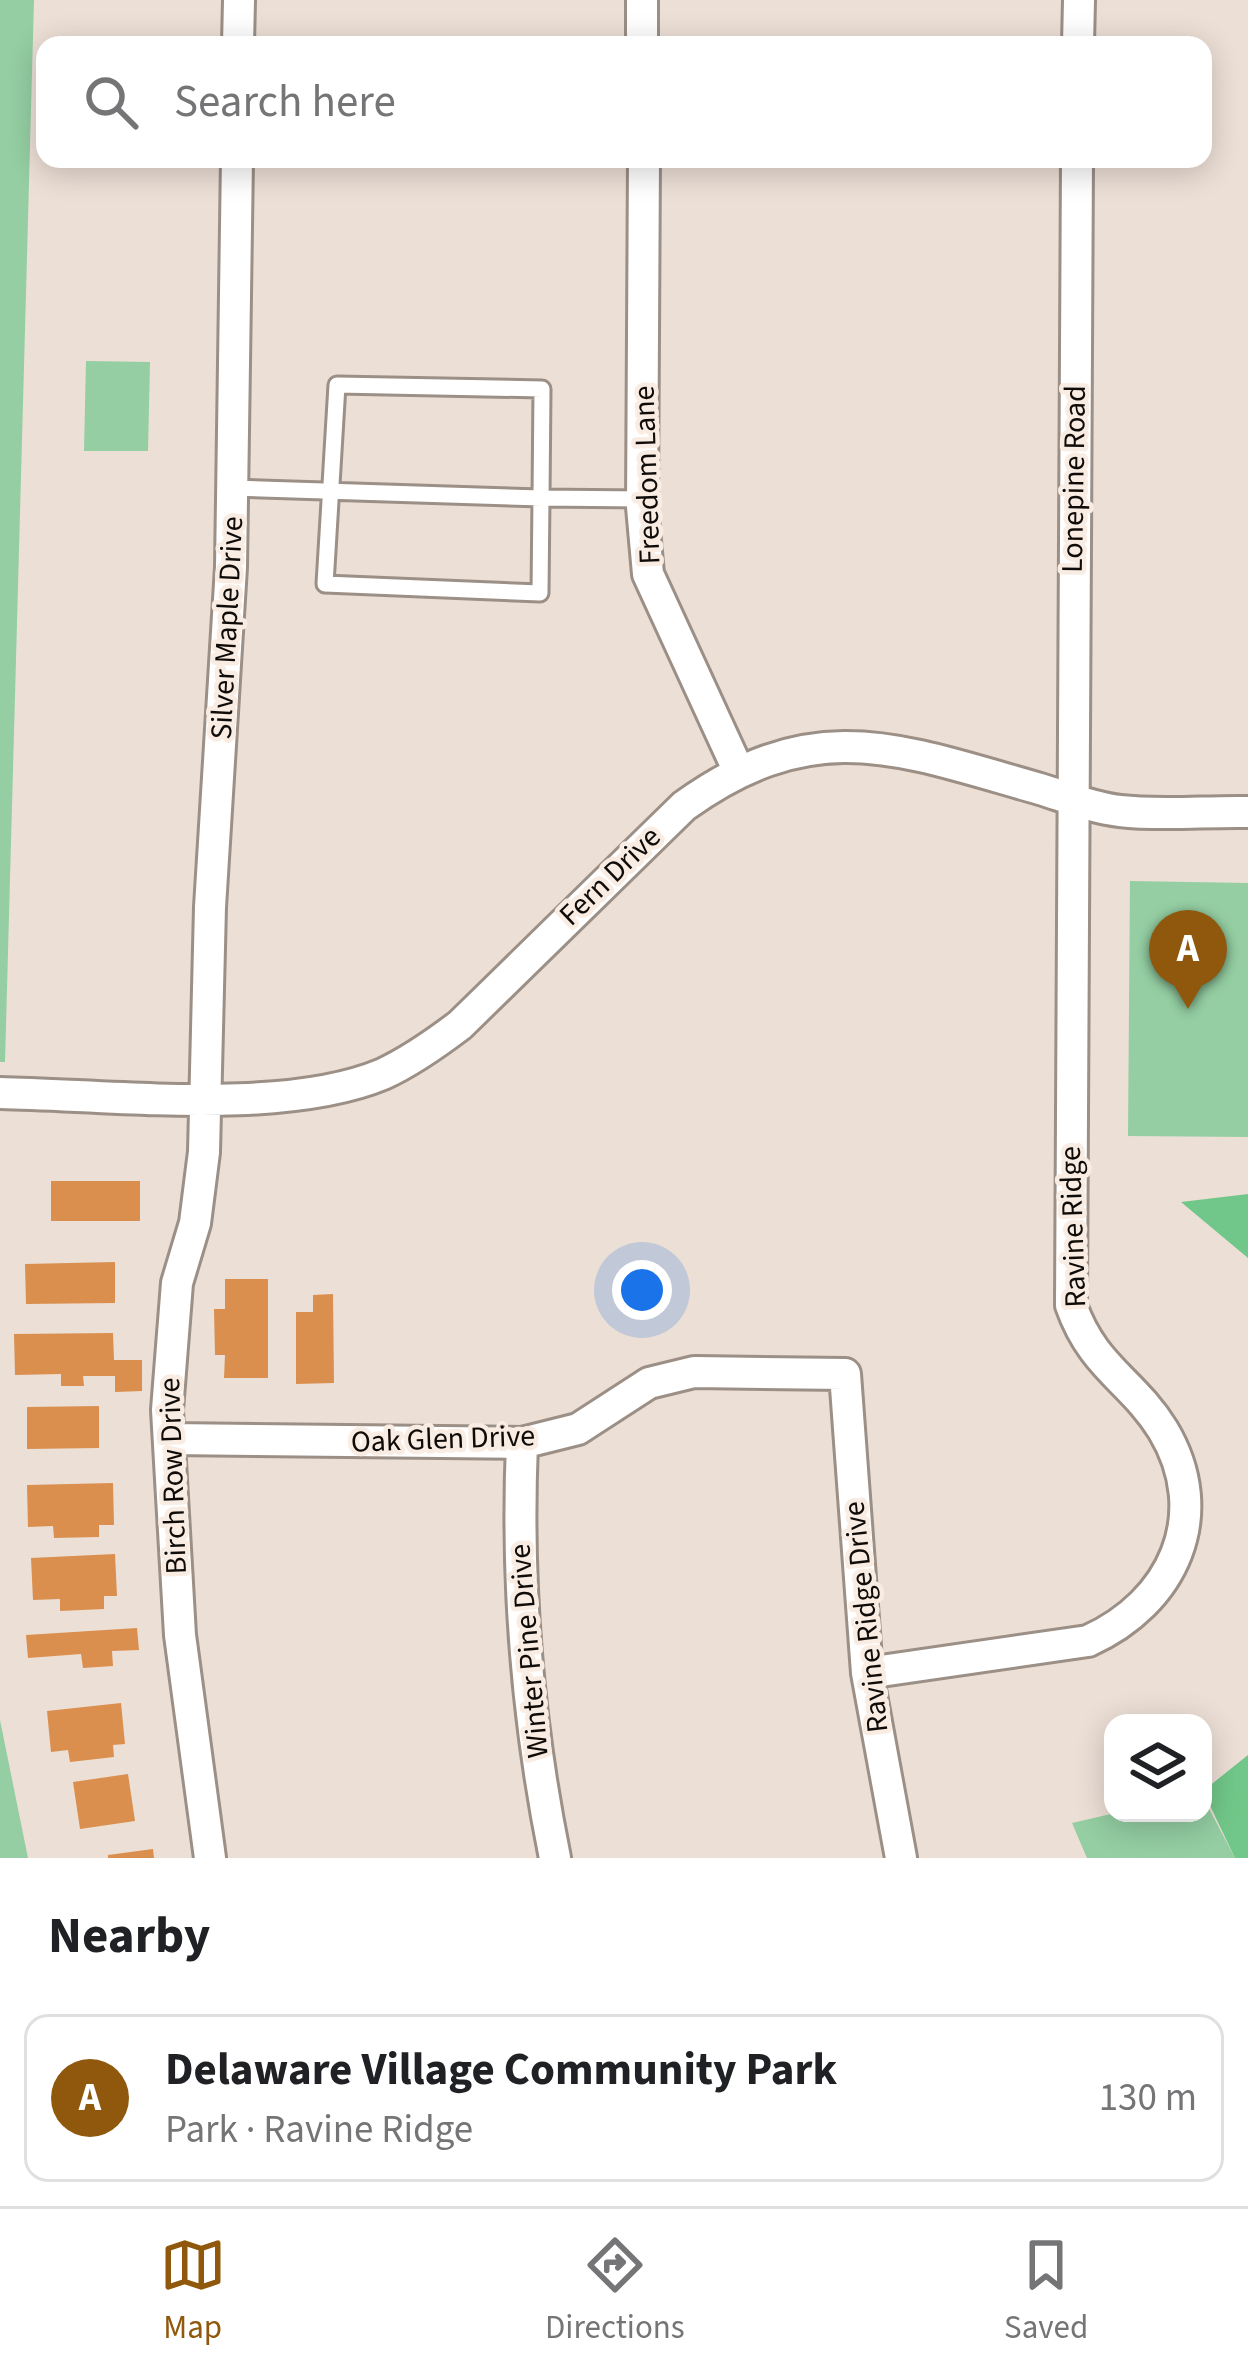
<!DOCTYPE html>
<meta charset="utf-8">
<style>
:root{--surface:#fff;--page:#f6f6f6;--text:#202124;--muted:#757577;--line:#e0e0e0;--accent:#8f580d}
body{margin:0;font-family:"Source Sans 3",sans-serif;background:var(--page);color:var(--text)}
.controls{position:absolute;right:36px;bottom:36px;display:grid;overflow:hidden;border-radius:24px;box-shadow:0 6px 30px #0003}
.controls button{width:108px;height:108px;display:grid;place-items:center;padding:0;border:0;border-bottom:3px solid var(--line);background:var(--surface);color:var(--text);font:60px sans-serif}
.you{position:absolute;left:642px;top:1290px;width:42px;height:42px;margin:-30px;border:9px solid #fff;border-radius:50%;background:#1a73e8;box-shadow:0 0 0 18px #1a73e833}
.badge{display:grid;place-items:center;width:78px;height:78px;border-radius:50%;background:var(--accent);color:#fff;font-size:39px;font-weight:700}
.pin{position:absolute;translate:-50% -99px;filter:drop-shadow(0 3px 6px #0008)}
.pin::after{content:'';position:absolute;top:63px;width:42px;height:36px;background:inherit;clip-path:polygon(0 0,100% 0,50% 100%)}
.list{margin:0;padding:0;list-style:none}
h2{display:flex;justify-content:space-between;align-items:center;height:156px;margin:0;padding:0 48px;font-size:51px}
h2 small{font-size:39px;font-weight:400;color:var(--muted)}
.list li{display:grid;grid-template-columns:78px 1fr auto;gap:36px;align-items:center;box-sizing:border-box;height:168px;margin:0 24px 24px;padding:0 24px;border:3px solid var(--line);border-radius:24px}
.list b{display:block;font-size:45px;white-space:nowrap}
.list p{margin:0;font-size:39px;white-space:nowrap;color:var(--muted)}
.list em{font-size:39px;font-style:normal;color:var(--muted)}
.icon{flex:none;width:66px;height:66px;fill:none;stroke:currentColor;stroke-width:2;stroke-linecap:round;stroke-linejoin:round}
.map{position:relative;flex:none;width:1248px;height:1858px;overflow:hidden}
.search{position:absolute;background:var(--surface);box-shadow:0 6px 30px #0003;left:36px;right:36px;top:36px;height:132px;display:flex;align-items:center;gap:30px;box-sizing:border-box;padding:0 42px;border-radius:24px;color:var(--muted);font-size:45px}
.sheet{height:348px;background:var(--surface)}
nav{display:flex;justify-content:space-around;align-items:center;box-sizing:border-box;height:168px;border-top:3px solid var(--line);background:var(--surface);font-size:33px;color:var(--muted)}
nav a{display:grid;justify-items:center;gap:6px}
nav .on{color:var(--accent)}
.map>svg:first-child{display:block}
.green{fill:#94cea2}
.forest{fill:#71c789}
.building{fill:#da8f4e}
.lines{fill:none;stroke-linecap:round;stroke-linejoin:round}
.lane-casing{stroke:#9b8f86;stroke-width:21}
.street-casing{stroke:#9b8f86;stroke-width:36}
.lane{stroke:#fff;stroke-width:15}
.street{stroke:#fff;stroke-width:30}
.labels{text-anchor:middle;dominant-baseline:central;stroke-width:9;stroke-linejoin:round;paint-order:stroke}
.street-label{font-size:30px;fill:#0f0b08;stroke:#f9ece3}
</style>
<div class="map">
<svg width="1248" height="1858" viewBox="0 0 1248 1858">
<rect width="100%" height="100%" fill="#ecdfd6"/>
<!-- green -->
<path class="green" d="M0,0H34L5,1062H0Z
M86,361L150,362L148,451H84Z
M1130,881L1248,883V1137L1128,1136Z
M0,1720L28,1858H0Z
M1203,1797L1235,1858H1087L1072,1823L1115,1813H1203Z"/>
<!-- forest -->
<path class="forest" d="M1248,1194V1258L1181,1202Z
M1248,1755V1858H1235L1203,1791Z"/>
<!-- building -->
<path class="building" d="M51,1181H140V1221H51Z
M115,1262V1303L26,1304L25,1264Z
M225,1279H268V1378H224L225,1355H215L214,1309H225Z
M333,1294L334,1383L296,1384V1312H313V1295Z
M113,1333L114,1360H142V1391L115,1392V1376H83L84,1386H61V1374L15,1375L14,1334Z
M99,1406V1448L27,1449V1407Z
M113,1483L114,1525H99V1537L54,1538L53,1526L28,1527L27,1485Z
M115,1554L117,1596H104V1609L60,1611V1599L33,1600L31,1558Z
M137,1628L139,1650L112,1651L113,1666L83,1668L81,1654L28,1658L26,1635Z
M121,1703L125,1744L113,1745L114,1757L70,1762L68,1750L51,1752L47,1711Z
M128,1774L135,1821L80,1829L73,1782Z
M153,1849L154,1858H108V1855Z"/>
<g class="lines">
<!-- lane casing -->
<g class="lane-casing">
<path id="lane" d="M232,488L541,498L542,389L337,385L325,584L540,593L541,498L643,499"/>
</g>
<!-- street casing -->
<g class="street-casing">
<path id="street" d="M238,45L239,0
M642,45V0
M1078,45L1079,0
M644,159L642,507L648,574L739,772
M0,1093C110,1095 283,1116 383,1074C411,1061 435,1044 460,1025L684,806C815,712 899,749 1040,789C1066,797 1093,808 1120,811C1161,816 1206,811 1248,812
M169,1439L522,1443L578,1429L649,1383L694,1372L845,1374L867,1673L901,1858
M522,1443C516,1583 527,1720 555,1858
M867,1673L1088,1641C1173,1603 1214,1515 1163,1430C1132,1380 1093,1368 1071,1305L1077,159
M210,1858L180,1635L167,1410L177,1283L195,1223L204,1152L210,907L231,567L237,159"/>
</g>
<!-- lane -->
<use href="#lane" class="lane"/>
<!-- street -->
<use href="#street" class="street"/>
</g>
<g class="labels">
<!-- street labels -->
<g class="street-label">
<text transform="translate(647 475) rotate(-92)">Freedom Lane</text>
<text transform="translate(1074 479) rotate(-89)">Lonepine Road</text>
<text transform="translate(227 628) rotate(-87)">Silver Maple Drive</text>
<text transform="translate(610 876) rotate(-44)">Fern Drive</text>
<text transform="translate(1073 1227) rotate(-92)">Ravine Ridge</text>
<text transform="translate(443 1439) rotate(-2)">Oak Glen Drive</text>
<text transform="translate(173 1476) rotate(-92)">Birch Row Drive</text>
<text transform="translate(866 1617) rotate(-96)">Ravine Ridge Drive</text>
<text transform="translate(529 1651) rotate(-95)">Winter Pine Drive</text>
</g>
</g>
</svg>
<div class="controls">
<button><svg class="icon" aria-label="layers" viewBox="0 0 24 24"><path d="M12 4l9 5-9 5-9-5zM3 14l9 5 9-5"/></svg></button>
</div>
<div class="you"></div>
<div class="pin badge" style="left:1188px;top:1009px">A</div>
<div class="search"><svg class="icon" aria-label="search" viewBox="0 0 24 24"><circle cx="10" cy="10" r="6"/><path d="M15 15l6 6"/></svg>Search here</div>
</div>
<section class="sheet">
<h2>Nearby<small></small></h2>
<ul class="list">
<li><span class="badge">A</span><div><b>Delaware Village Community Park</b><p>Park · Ravine Ridge</p></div><em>130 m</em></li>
</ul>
</section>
<nav>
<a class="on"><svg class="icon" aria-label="map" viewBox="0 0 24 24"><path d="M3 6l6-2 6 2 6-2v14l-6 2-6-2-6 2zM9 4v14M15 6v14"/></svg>Map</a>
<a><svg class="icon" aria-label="directions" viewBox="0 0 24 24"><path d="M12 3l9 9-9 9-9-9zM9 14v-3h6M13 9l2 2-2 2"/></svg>Directions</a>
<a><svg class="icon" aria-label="saved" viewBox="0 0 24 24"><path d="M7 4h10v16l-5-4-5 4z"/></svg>Saved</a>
</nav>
